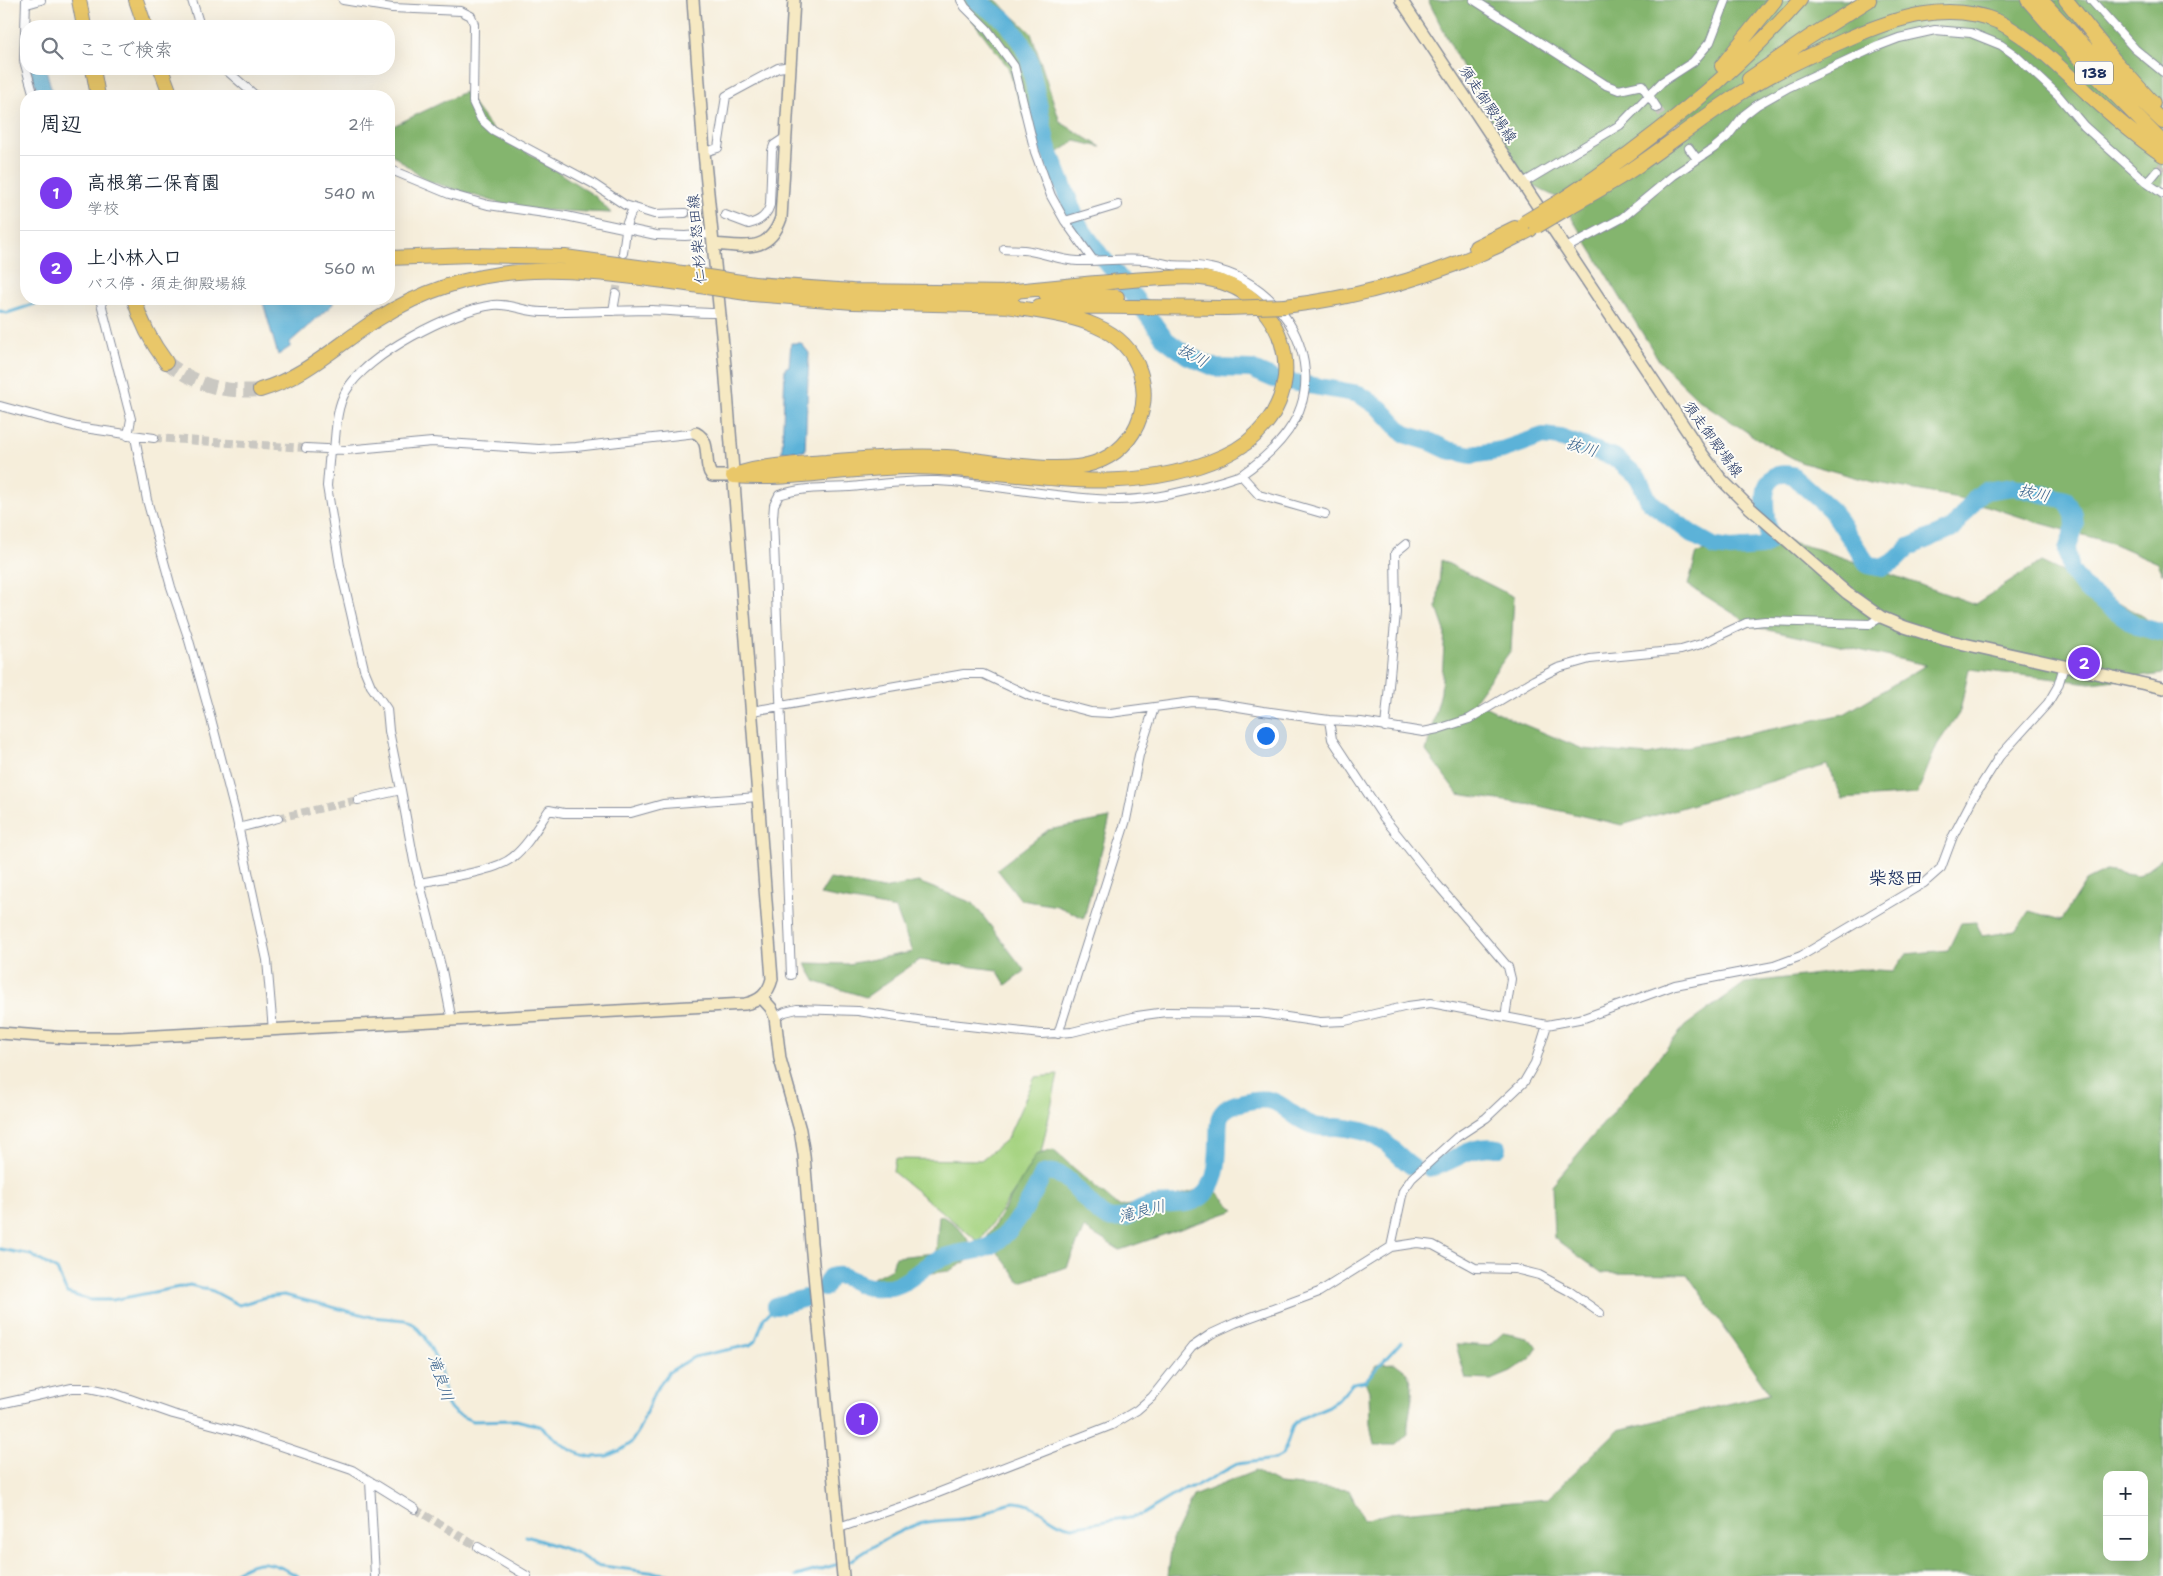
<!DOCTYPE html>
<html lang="ja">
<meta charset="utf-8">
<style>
:root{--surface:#fff;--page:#f2f2f3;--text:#1f2937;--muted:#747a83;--line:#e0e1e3;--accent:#7c3aed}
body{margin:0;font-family:"Shantell Sans","Klee One",sans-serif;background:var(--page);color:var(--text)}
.controls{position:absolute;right:15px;bottom:15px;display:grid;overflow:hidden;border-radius:10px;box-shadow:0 5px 20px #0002}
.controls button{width:45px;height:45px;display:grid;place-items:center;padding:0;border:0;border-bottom:1px solid var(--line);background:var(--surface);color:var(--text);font:25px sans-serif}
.you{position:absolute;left:1265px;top:735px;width:18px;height:18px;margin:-12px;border:4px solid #fff;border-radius:50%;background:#1a73e8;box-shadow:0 0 0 8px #1a73e833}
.badge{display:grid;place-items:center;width:32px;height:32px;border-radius:50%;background:var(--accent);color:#fff;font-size:16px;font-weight:700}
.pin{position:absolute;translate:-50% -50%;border:2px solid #fff;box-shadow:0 1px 5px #0006}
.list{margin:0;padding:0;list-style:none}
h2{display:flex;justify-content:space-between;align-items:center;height:65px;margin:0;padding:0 20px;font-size:21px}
h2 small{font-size:16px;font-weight:400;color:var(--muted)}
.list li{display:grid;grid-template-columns:32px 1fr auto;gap:15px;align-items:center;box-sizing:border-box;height:75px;padding:0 20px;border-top:1px solid var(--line)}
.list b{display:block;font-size:19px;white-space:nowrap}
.list p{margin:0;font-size:16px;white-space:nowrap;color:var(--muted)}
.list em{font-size:16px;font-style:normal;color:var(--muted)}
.icon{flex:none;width:28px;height:28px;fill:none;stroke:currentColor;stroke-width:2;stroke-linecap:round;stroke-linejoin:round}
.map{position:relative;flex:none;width:2163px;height:1576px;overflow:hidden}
.search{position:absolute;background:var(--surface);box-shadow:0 5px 20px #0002;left:20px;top:20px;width:375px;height:55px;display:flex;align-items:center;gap:12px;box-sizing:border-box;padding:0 18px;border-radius:20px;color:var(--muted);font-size:19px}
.panel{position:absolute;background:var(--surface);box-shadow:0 5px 20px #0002;left:20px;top:90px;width:375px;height:215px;border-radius:20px}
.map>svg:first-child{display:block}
.green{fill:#a5d380;stroke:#60816f}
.forest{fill:#84b56e;stroke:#507266;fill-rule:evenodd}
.water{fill:#5cb2d8;stroke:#3c709b}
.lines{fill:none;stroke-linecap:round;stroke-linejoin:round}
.stream{stroke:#5cb2d8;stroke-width:3}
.river{stroke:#5cb2d8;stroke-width:18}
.street-tunnel{stroke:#cac8c2;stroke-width:8;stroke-dasharray:8 4;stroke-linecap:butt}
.highway-tunnel{stroke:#cac8c2;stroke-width:14;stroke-dasharray:14 7;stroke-linecap:butt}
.street-casing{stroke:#888e9c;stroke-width:10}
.secondary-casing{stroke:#888e9c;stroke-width:14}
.highway-casing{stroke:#888e9c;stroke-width:16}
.street{stroke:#fff;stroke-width:8}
.secondary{stroke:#f6e9c3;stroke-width:11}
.highway{stroke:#e9c769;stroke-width:14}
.highway-bridge-casing{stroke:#888e9c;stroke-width:16;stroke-linecap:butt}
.highway-bridge{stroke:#e9c769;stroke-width:14}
.labels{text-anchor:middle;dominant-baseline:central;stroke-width:4;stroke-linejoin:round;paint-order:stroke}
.shield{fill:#fdfcf7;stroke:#5f6c8c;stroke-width:1}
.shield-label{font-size:14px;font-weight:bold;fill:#1b2f5e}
.street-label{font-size:15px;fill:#1b2f5e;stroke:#fdfcf7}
.water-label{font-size:16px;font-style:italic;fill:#325d89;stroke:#fdfcf7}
.quarter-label{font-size:18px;font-weight:bold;fill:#1b2f5e;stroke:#fdfcf7}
</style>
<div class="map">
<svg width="2163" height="1576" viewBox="0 0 2163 1576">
<rect width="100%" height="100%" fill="#fdfcf7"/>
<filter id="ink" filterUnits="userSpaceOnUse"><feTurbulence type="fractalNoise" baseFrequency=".02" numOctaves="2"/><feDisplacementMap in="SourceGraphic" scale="10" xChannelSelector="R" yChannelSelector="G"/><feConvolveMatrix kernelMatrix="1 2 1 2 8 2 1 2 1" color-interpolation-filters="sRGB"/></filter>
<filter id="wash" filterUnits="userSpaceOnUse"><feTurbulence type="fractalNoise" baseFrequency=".0096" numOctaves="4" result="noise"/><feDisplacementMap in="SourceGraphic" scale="20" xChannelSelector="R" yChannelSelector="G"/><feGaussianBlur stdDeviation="1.12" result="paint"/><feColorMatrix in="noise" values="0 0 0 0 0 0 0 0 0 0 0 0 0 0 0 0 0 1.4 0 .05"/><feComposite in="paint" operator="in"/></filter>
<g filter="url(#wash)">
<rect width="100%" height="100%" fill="#f6eedb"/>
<!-- green -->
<path class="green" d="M1058,1075L1041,1153L979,1242L893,1172L895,1159L981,1160L1007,1139L1035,1077Z"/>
<!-- forest -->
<path class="forest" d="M957,0H996L1031,33L1060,122L1101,147L1075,141L1047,160L1030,133L1008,67Z
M1428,0H2163V574L2158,563L2112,543L2033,521L1969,500L1873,482L1800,462L1756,438L1699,400L1660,362L1560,199L1527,183L1474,91Z
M464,92L493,130L595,196L611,213L518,209L425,180L389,152V128Z
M1771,537L1818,549L1975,604L2041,562L2094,587L2163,629V674L2091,683L1969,669L1960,711L1937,745L1917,794L1843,799L1827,765L1622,825L1539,806L1458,794L1426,751L1441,692L1445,631L1437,608L1441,560L1514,597L1511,650L1474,701L1513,720L1583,749L1648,755L1844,714L1926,665L1755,627L1688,585L1697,553Z
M1110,818L1084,918L1057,906L1021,900L997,869L1048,830Z
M2163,858V1576H1168L1172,1540L1193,1496L1255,1471L1279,1484L1349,1490L1364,1520L1390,1513L1547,1499L1618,1430L1770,1394L1687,1274L1602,1273L1554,1238L1552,1185L1685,1026L1745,983L1859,969L1894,971L1906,954L1948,950L1961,923L1976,922L1982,936L2015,931L2029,911L2061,920L2086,881L2106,871L2138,876ZM2107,1475H2144V1557H2107Z
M830,879L883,889L918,882L973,903L1025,971L1006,985L997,970L919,960L866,997L816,982L805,963L848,964L912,952L896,909L820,895Z
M1053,1150L1119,1207L1173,1197L1211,1186L1235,1210L1120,1250L1084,1228L1067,1267L1020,1282L987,1238L1036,1155Z
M939,1215C958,1222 968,1238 976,1256L949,1271L923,1274L891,1285L877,1282L873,1278L892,1268L895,1257L936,1253Z
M1503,1333L1527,1338L1538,1347L1530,1359L1511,1372L1492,1380L1466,1379L1456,1345L1463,1344L1489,1346Z
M1395,1363C1398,1366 1404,1369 1407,1373C1419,1389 1406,1416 1408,1434L1396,1445H1374L1370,1424L1369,1391L1365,1381L1377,1364Z"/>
<!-- water -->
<path class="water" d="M30,69H46L53,96H39Z
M262,299H308L333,302V304L290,342V347L278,355Z
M791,343H801L809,353L805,451L782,452L785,368L789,366Z"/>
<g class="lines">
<!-- stream -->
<path class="stream" d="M0,311L7,313L41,302L45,299
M0,1249L31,1255L57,1270L67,1293L90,1300H113L190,1285L213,1291L239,1305L266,1297L284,1295L372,1317L405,1320L415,1325L425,1337L439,1365L448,1406L455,1413L472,1421L516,1420L540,1426L567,1448L582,1455L592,1457L607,1456L621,1450L630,1444L638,1432L654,1393L669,1372L694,1357L750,1345L756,1340L764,1318L776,1306
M526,1536L575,1552L595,1565L680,1576
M845,1562L852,1560C876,1545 899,1528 927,1522C945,1519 963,1521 981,1516C993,1512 1003,1501 1016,1502C1038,1503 1051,1524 1072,1527L1141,1515L1186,1488L1197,1486L1237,1464L1275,1459L1282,1455L1285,1449L1293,1425L1299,1419L1329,1406L1340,1398L1353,1383L1365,1381L1401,1342
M230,1576C258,1556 270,1561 298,1576
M796,1576L839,1564"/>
<!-- river -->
<path class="river" d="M975,0L1005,20L1020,40L1029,59L1047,146L1079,226L1100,255L1123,282L1165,339L1188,356L1216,368L1251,369L1274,379L1359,394L1381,409L1404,434L1431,442L1448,450L1471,455L1502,450L1543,436L1560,438L1614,457L1638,477L1649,501L1692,534L1715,547L1731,549L1761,547L1769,541C1767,517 1753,467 1792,475L1833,512L1868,565L1882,568L1896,560L1909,547L1953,528L1976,498L1984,491L2014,487L2066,500L2074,515L2075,526L2067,550L2071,571L2084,588L2137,626L2163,633
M1430,1168C1456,1162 1471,1143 1498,1148
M824,1288L830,1277C846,1272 851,1282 865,1286C872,1288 881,1287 888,1287C907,1286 921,1267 937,1260C952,1253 966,1253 982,1249C1009,1242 1032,1198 1043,1174C1072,1163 1088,1219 1115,1219C1129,1219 1140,1207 1154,1205C1166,1204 1179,1205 1191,1202C1217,1194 1218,1163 1218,1141C1219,1133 1217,1122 1221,1115C1226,1107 1232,1105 1240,1103C1285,1090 1282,1116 1315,1126C1322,1128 1330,1127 1337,1127C1350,1128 1366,1131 1377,1137C1389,1144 1400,1158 1412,1166
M776,1306L805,1298"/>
</g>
</g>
<g filter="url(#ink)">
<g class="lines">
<!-- street-tunnel -->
<path class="street-tunnel" d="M1657,108L1689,148
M2157,171L2163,165
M685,213L725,215
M616,294L623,253
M154,438L306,448
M278,818L358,800
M415,1509L478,1547"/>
<!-- highway-tunnel -->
<path class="highway-tunnel" d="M166,362C197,385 222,393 260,390"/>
<!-- street casing -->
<g class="street-casing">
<path id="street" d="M26,0L24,61L34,96
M192,0L200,26
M343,0L392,8L461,11L471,16L474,24L473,102L481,119L493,130L592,183L625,205L654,214L685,213
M961,0L965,7L987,29L1014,66L1035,152L1051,196L1065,221L1093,260
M1474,0L1606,85L1619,90L1642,85L1657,108
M2091,0L2135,49L2163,72
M27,4L41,0
M225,69L256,96
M1689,148L1697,159
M704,152L718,148L726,96L778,68L791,66
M389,169L449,194L488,205L566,216L656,235L685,236L712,234
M1523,183L1620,125L1662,82L1693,62L1710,42L1726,0
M2147,183L2157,171
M725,215L749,224C760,221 767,216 770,205L772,151L774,145L786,137
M1065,221L1118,205
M1566,248L1622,218L1674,175L1714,148L1727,137L1744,115L1757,105L1789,87L1878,46L1899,38L1935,30L1971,33L2001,45L2015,55L2057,94L2084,126L2147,183L2163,194
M1004,249C1012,250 1022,249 1030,251C1048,254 1059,260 1078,261C1101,261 1124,258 1146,260C1155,261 1164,264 1172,265C1185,266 1198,265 1210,268C1260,278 1301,320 1305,372C1309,418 1276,451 1241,475
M623,253L627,223L633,208
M100,299L131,419L128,436
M613,311L616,294
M0,406L77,427L154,438
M135,437L147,500L171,587L188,637L209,711L236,816L267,960L273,1031
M306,448L346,450L432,442L539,449L576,447L696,433
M330,450L327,486L340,566L364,669L371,686L387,709L389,731L401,790
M334,450C336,431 336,408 346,391C366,355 453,310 493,305C510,303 525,312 542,312C578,313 615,310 652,310C674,311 697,313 720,313
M752,711L964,674H983L1030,696L1091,712L1110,713L1192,702L1214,703L1263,711L1329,720L1361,722L1423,732L1438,729L1469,719L1534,680L1558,668L1590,659L1681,650L1701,644L1746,623L1765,621L1870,624L1881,617
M1329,720L1332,739L1384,818L1436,883L1508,967L1511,979L1505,1017
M1385,727L1396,613L1395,553L1406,544
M358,800L401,790L414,861L442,970L452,1021
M238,828L278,818
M419,883C442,878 496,872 513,857C528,845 538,826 549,810L564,813H631L663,804L758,797
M791,975L773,518L774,505L779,495C802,487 826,488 850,487C879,484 908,480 937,481C998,484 1058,499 1118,500C1159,500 1202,488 1241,475L1259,495L1325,514
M775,1017L785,1012L797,1009L858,1011L924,1021L1041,1034L1072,1032L1137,1016L1166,1012L1260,1013L1320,1022L1345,1021L1408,1006L1431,1003L1547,1025L1584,1018L1675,985L1774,966L1801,956L1924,883L1941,868L1953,836L1973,798L1999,757L2048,703L2058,686L2064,666
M1058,1034L1126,820L1139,755L1154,708
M1391,1247L1417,1243L1433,1245L1475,1268L1515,1269L1539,1275L1569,1291L1600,1313
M0,1404L72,1388H89L113,1393L173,1414L237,1431L352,1470L415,1509
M370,1481L375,1576
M839,1528L912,1503L1112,1425L1137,1410L1152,1397L1192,1347L1211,1334L1235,1323L1319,1292L1391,1247L1403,1191L1412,1178L1457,1137L1486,1118L1524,1082L1535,1063L1547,1025
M478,1547L527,1576"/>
</g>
<!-- secondary casing -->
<g class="secondary-casing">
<path id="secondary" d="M1401,0L1703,455L1721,479L1750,508L1847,593L1881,617L1905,627L1946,640L2163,688
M713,244C744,246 769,254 781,218L794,0
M696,433C713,442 702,463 712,476H733
M762,998L771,1008L775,1017L780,1059L800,1130L804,1155L811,1243L843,1576
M0,1033L68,1038H120L745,1004C760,1001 768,994 772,979L725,366L704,152L693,0"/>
</g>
<!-- highway casing -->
<g class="highway-casing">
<path id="highway" d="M79,0L84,26
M136,0L145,26
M2028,0L2077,56L2163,143
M2041,0L2085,47L2163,122
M2066,0L2114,60L2153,103
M1722,66L1775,0
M93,69L98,96
M161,69L171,96
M1749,79L1808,38L1869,0
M1565,198C1646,145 1736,73 1800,0
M1569,207C1593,193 1618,180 1640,164C1673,141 1705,116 1739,94C1773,72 1810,55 1847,39C1895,18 1948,0 1999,22C2031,39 2058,65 2084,90C2109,113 2135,136 2163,155
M1476,247L1515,228
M389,258L471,255L565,257L682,273
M754,284L852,291L1015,293
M753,294L853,302L1015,306
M1046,294L1117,297
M134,299C141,323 151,342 166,362
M1039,306L1226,308
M1285,306C1372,296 1452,271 1530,230
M260,390C305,377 337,345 376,320C478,255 566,268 680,283
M741,473C769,465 797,464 826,462C867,458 907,455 947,457C988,460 1056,476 1094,463C1116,456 1133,439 1140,417C1145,402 1145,387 1140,372C1123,317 1055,315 1007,306
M733,476C792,481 852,467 912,467C1019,468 1120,503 1224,456C1257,441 1281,413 1285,377C1289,331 1258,290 1213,280C1192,275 1169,278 1147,279C1100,282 1053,287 1006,292"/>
</g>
<!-- street -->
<use href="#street" class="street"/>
<!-- secondary -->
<use href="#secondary" class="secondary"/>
<!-- highway -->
<use href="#highway" class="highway"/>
<!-- highway-bridge casing -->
<g class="highway-bridge-casing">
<path id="highway-bridge" d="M1525,222L1565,198
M1537,226L1569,207
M682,273L754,284
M680,283L753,294
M1226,308L1285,306"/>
</g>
<!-- highway-bridge -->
<use href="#highway-bridge" class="highway-bridge"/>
</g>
</g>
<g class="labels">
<!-- shield labels -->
<rect class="shield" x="2075" y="61.5" width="38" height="23" rx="4"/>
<g class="shield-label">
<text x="2094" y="73">138</text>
</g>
<!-- street labels -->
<g class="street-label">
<text transform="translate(1488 104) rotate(56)">須走御殿場線</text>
<text transform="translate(697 239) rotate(-95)">仁杉柴怒田線</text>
<text transform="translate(1713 439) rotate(54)">須走御殿場線</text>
</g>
<!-- water labels -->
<g class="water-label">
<text transform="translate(1193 355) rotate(29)">抜川</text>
<text transform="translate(1582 447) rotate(17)">抜川</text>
<text transform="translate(2034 493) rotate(13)">抜川</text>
<text transform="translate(1142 1211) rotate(-14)">滝良川</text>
<text transform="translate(441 1378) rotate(72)">滝良川</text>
</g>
<!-- quarter labels -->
<g class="quarter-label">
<text x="1896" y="878">柴怒田</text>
</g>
</g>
</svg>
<div class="controls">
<button>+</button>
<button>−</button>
</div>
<div class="you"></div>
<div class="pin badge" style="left:862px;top:1419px">1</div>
<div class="pin badge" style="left:2084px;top:663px">2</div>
<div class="search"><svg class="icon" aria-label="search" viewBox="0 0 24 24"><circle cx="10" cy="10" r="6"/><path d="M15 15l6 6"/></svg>ここで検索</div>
<section class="panel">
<h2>周辺<small>2件</small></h2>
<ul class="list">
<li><span class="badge">1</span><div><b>高根第二保育園</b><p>学校</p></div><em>540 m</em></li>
<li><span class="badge">2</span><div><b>上小林入口</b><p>バス停 · 須走御殿場線</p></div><em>560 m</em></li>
</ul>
</section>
</div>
